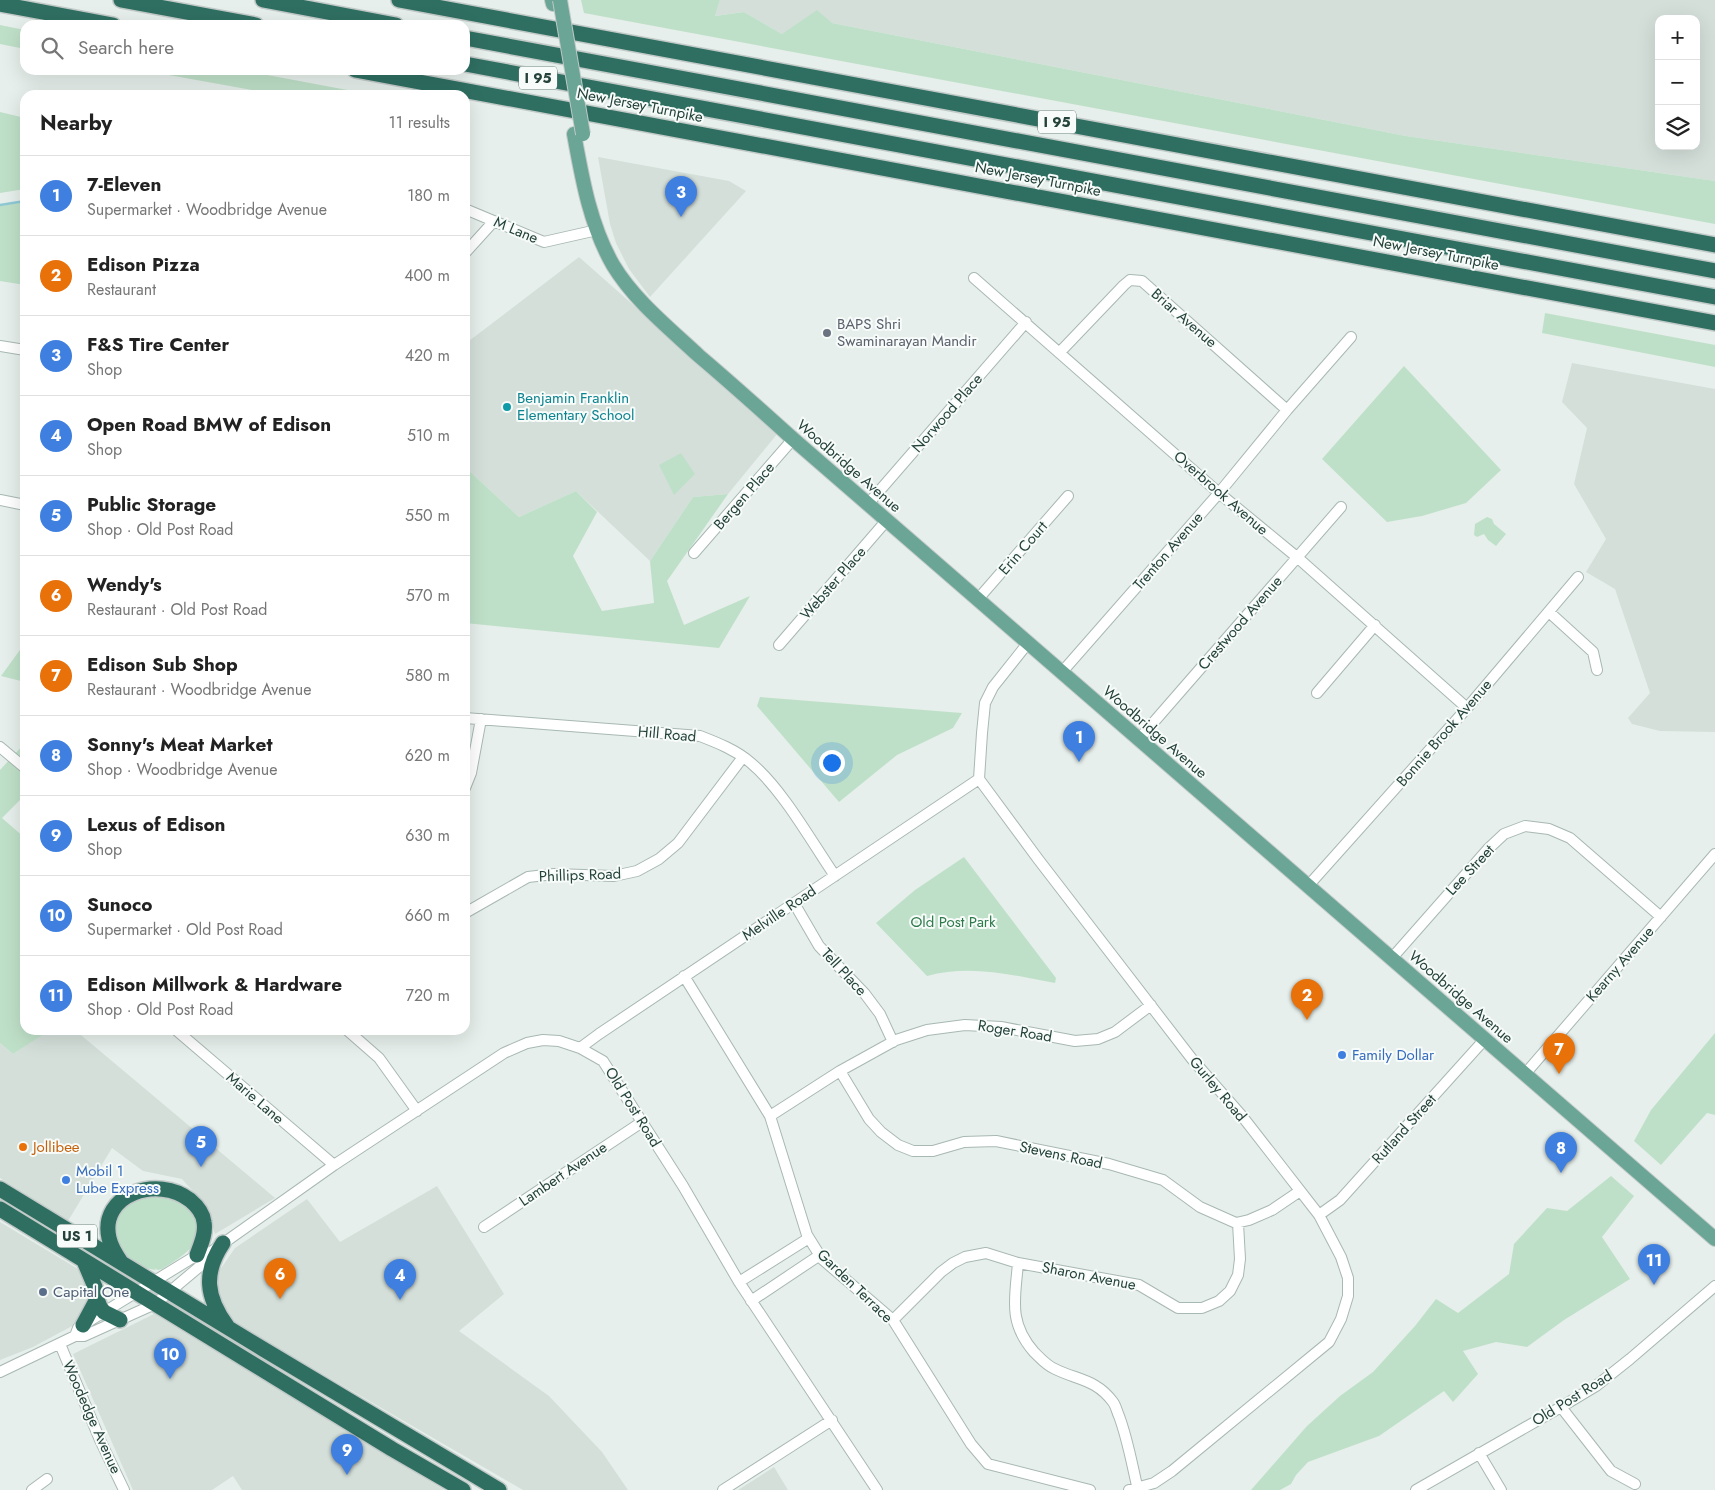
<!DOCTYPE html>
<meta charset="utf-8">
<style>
:root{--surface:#fff;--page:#f2f2f2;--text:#222;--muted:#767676;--line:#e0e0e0;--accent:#1a73e8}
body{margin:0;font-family:Jost,sans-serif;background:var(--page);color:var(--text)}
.controls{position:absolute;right:15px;top:15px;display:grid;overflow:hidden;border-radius:10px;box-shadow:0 5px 20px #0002}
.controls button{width:45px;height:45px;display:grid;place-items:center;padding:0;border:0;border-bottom:1px solid var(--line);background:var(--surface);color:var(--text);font:25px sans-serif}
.you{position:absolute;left:831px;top:762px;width:18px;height:18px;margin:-12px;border:4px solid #fff;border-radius:50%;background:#1a73e8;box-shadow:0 0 0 8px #1a73e833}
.badge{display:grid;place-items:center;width:32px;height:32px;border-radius:50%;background:var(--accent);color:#fff;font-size:16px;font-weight:700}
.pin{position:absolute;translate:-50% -41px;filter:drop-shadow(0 1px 2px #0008)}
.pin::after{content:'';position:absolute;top:26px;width:18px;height:15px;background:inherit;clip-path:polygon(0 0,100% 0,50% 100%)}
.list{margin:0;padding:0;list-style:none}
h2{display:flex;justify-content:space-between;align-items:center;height:65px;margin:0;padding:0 20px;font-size:21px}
h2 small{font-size:16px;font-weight:400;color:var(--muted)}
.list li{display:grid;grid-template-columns:32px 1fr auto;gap:15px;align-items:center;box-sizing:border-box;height:80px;padding:0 20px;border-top:1px solid var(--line)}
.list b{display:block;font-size:19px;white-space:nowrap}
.list p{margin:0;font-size:16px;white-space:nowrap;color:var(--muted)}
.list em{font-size:16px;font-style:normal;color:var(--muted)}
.icon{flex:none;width:28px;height:28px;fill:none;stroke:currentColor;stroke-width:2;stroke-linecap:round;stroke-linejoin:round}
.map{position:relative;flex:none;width:1715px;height:1490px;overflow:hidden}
.search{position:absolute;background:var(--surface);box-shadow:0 5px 20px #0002;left:20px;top:20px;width:450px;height:55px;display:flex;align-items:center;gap:12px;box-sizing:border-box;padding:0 18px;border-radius:15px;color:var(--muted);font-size:19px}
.panel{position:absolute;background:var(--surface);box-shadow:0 5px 20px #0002;left:20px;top:90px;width:450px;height:945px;border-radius:15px}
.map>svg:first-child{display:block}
.built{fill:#d4dfda;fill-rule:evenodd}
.green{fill:#bfe0c8}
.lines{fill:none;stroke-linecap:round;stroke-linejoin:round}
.stream{stroke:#8ec9d4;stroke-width:2.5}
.minor-casing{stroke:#a8b8b2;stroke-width:12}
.major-casing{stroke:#c2cac8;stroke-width:16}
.highway-casing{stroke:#c2cac8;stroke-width:18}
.minor{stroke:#fff;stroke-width:10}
.major{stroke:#6aa596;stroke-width:14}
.highway{stroke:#2f6f62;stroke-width:15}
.major-bridge-casing{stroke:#c2cac8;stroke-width:16;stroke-linecap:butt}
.major-bridge{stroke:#6aa596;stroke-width:14}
.worship-dot{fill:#6b7280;stroke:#f7fbf9;stroke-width:2}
.culture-dot{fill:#0f9aa8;stroke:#f7fbf9;stroke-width:2}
.shop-dot{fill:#3f7fe0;stroke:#f7fbf9;stroke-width:2}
.food-dot{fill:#e8710a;stroke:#f7fbf9;stroke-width:2}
.service-dot{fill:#5c6f8a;stroke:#f7fbf9;stroke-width:2}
.labels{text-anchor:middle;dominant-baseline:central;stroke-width:4;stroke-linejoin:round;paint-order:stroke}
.shield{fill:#f7fbf9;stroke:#637a73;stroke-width:1}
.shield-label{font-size:14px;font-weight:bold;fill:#24423a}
.street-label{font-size:15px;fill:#24423a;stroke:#f7fbf9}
.worship-label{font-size:15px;fill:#5b616d;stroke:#f7fbf9;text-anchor:start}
.culture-label{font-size:15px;fill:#0d838f;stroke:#f7fbf9;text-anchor:start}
.park-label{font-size:15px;fill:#2d7a4b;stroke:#f7fbf9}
.shop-label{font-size:15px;fill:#366cbe;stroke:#f7fbf9;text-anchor:start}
.food-label{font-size:15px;fill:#c56008;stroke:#f7fbf9;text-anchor:start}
.service-label{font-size:15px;fill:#4e5e75;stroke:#f7fbf9;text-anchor:start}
</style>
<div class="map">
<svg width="1715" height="1490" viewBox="0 0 1715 1490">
<rect width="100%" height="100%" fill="#e6efeb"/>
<!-- built -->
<path class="built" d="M720,0H1715V181L1406,136L832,23L782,34L744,12L715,16ZM1659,19H1696V146H1659Z
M598,157L729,181L746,191L650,297L629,269L616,243L610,224Z
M579,257L778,433L728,494L693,497L650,561L576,491L519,517L465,467V344Z
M1572,363L1715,389V732L1660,731L1632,724L1628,718L1650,693L1615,589L1586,572L1606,539L1574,484L1587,428L1562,402Z
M48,1030H75L275,1198L215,1234L207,1207L182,1179L143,1171L112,1148L68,1221L0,1178V1043L13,1054Z
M437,1186L504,1294L459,1331L549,1396L602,1452L628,1490H523L264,1340L227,1317L221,1305L217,1274L235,1248L307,1199L340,1242Z
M0,1222L83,1272L90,1297L84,1312L74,1325L33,1347L0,1360Z
M154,1314L316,1412L444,1490H242L233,1476L212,1490H133L73,1354Z
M774,1467L788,1490H738Z"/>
<!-- green -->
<path class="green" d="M581,0H720L715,16L744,12L782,34L817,10L832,23L1406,136L1715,181V224L584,13Z
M0,25L25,30V49L0,44Z
M141,70H241L374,95H279Z
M0,112L25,118V189L0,193Z
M25,202V285L0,281V206Z
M1545,313L1715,345V367L1542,333Z
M1404,366L1501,470L1466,503L1422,516L1387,522L1322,459Z
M681,453L695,474L674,495L659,465Z
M465,467L519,517L576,491L597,512L573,556L602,611L654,603L650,561L693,497L728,494L667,581L684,625L750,596L719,648L465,623Z
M1487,517L1492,519L1494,524L1506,534L1496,546L1488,540L1484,534L1477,537L1474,535L1475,524Z
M25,643V682L1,676Z
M760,697L962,713L953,728L897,755L839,802L757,706Z
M25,743V795L2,818L25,838V1030H50L13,1054L0,1043V770Z
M964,857L1056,978L1055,983C1012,975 970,964 927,976L876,923L915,890Z
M1715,1033V1115L1707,1113L1661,1165L1634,1141L1651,1110Z
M1611,1176L1634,1196L1602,1237L1630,1279L1564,1320L1527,1347L1496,1342L1463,1351L1478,1374L1453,1402L1444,1391L1379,1436L1308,1462L1296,1475L1291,1484L1280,1490H1251L1307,1426L1340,1396L1373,1372L1415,1326L1436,1299L1458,1313L1509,1274L1514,1244L1547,1208L1567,1211Z
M149,1193C158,1195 171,1195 180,1199C187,1202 194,1212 197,1220C205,1244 180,1258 162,1269L158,1270L154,1268L156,1270C145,1269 126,1260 120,1251C117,1244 115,1235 113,1227L122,1208Z"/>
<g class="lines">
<!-- stream -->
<path class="stream" d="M0,205L25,201"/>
<!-- minor casing -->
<g class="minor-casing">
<path id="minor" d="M465,209L544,242L597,230
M465,253L494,221
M974,278L1219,493L1298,558L1467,708
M0,346L25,350
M1060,352L1124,285L1130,280L1142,281L1287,410
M0,500L25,505
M868,504L1026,322
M694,553L793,439
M978,599L1068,496
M1549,612L1593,652L1597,670
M1028,643L993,687L985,703L982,733L979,779L1038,859L1192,1059L1242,1116L1319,1215L1341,1257L1348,1278V1296L1341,1319L1329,1342L1172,1471L1154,1483L1129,1490
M779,645L887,520
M1062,672L1219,493L1287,410L1351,337
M1317,693L1375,625
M465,718L700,736C718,743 736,750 751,763C783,790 811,841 835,876
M1139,739L1341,507
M0,747L25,768
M465,788L471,773L481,719
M1308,886L1467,708L1578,577
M794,903L819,946L865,994L880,1014L893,1042
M465,913L528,877L554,874L614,876L637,871L659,859L678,843L743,757
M1392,958L1488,849L1504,834L1525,826L1549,829L1570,838L1661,917
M684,976L770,1116L807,1235L822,1259L893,1320L971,1444L988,1464L1090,1490
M176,1030L334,1165
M347,1030L379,1058L417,1111
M580,1048L599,1034L979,779
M840,1071L869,1119L881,1132L898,1145L913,1151H933L964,1142L996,1141L1109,1164L1163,1180L1200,1207L1236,1223L1249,1220L1272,1210L1300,1191
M1525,1074L1715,854
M770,1116L840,1071L896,1040L927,1030L965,1025L1001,1027L1075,1041L1098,1039L1115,1032L1151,1005
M1319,1215L1340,1200L1485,1039
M484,1227L642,1122
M1018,1263C1015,1299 1008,1322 1034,1352C1040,1358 1047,1366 1055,1369C1077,1380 1096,1379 1113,1402C1116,1406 1117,1412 1119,1416C1128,1440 1132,1465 1138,1490
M739,1282L809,1238
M751,1301L820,1255
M893,1320L941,1272L953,1263L965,1257L986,1253L1018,1263L1139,1285L1178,1308H1202L1219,1301L1230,1291L1238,1275L1240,1259L1238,1223
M75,1336L78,1328L197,1255L211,1252L334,1165L504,1053L527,1043L543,1040L559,1041L580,1048L603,1061L683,1186L739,1282L877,1490
M60,1344L100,1440L124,1490
M0,1372L75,1336H84L155,1304L205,1262L211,1252
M1561,1407L1611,1471L1635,1484
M1479,1453L1501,1490
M32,1490L47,1479
M723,1490L832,1420
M1416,1490L1561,1407L1596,1386L1630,1359L1715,1286"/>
</g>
<!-- major casing -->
<g class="major-casing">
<path id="major" d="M552,0L553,4
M574,134C582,178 590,225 613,265C634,300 669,328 699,356C731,383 762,411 793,439L1715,1239"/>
</g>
<!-- highway casing -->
<g class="highway-casing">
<path id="highway" d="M121,0L256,25
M263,0L396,25
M399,0L1715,245
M0,4L113,25
M465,38L1715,271
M465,64L1715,297
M355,70L1715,323
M0,1189L263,1349L499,1490
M0,1209L392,1449L463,1490
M223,1243C203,1273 206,1297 227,1326
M84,1261L95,1287L97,1299L100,1307L104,1312L120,1320
M121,1262C116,1255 111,1247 109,1238C99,1194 158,1175 190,1200C196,1205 203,1213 204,1222C206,1233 201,1244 197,1255
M83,1325L97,1299"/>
</g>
<!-- minor -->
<use href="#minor" class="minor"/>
<!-- major -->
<use href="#major" class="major"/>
<!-- highway -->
<use href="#highway" class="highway"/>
<!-- major-bridge casing -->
<g class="major-bridge-casing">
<path id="major-bridge" d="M560,0L583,134"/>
</g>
<!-- major-bridge -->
<use href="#major-bridge" class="major-bridge"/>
</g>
<!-- markers -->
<circle class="worship-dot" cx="827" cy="333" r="5"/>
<circle class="culture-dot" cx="507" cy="407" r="5"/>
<g class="shop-dot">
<circle cx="1342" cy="1055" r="5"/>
<circle cx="66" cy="1180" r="5"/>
</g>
<circle class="food-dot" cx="23" cy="1147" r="5"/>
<circle class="service-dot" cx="43" cy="1292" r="5"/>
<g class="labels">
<!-- shield labels -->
<g class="shield">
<rect x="519" y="66.5" width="38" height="23" rx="4"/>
<rect x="1038" y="110.5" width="38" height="23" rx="4"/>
<rect x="57" y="1224.5" width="40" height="23" rx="4"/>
</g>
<g class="shield-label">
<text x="538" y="78">I 95</text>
<text x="1057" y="122">I 95</text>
<text x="77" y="1236">US 1</text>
</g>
<!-- street labels -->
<g class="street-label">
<text transform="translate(640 105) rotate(11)">New Jersey Turnpike</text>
<text transform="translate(1038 179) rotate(11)">New Jersey Turnpike</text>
<text transform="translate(516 230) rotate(23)">M Lane</text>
<text transform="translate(1436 253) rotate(11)">New Jersey Turnpike</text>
<text transform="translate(1184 318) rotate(41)">Briar Avenue</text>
<text transform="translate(947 413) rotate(-49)">Norwood Place</text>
<text transform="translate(849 466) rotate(41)">Woodbridge Avenue</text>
<text transform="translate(1221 493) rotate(41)">Overbrook Avenue</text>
<text transform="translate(744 496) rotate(-49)">Bergen Place</text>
<text transform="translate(1023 548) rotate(-49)">Erin Court</text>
<text transform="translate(1168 551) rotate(-49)">Trenton Avenue</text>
<text transform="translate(833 583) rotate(-49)">Webster Place</text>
<text transform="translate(1240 623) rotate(-49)">Crestwood Avenue</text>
<text transform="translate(1155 732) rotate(41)">Woodbridge Avenue</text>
<text transform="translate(1444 733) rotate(-49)">Bonnie Brook Avenue</text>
<text transform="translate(667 734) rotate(5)">Hill Road</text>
<text transform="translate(1470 870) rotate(-47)">Lee Street</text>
<text transform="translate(580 875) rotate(-2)">Phillips Road</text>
<text transform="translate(779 913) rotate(-34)">Melville Road</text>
<text transform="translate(1620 964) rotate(-49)">Kearny Avenue</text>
<text transform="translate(844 972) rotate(47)">Tell Place</text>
<text transform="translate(1461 997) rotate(41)">Woodbridge Avenue</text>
<text transform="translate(1015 1031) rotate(9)">Roger Road</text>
<text transform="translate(1218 1089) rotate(50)">Gurley Road</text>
<text transform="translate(255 1098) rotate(41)">Marie Lane</text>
<text transform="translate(633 1107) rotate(58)">Old Post Road</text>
<text transform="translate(1404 1129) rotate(-48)">Rutland Street</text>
<text transform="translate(1061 1155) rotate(12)">Stevens Road</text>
<text transform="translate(563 1174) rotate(-34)">Lambert Avenue</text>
<text transform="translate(1089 1276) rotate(11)">Sharon Avenue</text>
<text transform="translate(855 1286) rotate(44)">Garden Terrace</text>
<text transform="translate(1572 1398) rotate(-32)">Old Post Road</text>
<text transform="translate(92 1417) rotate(66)">Woodedge Avenue</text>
</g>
<!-- worship labels -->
<g class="worship-label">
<text x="837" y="324">BAPS Shri<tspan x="837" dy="17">Swaminarayan Mandir</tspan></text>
</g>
<!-- culture labels -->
<g class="culture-label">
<text x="517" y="398">Benjamin Franklin<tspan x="517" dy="17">Elementary School</tspan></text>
</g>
<!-- park labels -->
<g class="park-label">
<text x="953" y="922">Old Post Park</text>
</g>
<!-- shop labels -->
<g class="shop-label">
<text x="1352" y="1055">Family Dollar</text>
<text x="76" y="1171">Mobil 1<tspan x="76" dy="17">Lube Express</tspan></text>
</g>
<!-- food labels -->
<g class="food-label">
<text x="33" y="1147">Jollibee</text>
</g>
<!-- service labels -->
<g class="service-label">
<text x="53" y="1292">Capital One</text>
</g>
</g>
</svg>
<div class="controls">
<button>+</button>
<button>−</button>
<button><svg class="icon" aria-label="layers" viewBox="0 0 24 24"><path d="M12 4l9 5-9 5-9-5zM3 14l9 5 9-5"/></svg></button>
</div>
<div class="you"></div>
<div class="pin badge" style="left:1079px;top:762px;background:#3f7fe0">1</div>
<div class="pin badge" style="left:1307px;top:1020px;background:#e8710a">2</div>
<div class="pin badge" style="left:681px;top:217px;background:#3f7fe0">3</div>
<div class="pin badge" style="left:400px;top:1300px;background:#3f7fe0">4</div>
<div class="pin badge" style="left:201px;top:1167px;background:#3f7fe0">5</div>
<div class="pin badge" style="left:280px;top:1299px;background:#e8710a">6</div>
<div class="pin badge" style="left:1559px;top:1074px;background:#e8710a">7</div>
<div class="pin badge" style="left:1561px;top:1173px;background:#3f7fe0">8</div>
<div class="pin badge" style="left:347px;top:1475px;background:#3f7fe0">9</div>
<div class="pin badge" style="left:170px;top:1379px;background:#3f7fe0">10</div>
<div class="pin badge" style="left:1654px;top:1285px;background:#3f7fe0">11</div>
<div class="search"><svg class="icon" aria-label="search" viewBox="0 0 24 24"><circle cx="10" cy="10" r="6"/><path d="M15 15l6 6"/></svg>Search here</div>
<section class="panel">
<h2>Nearby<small>11 results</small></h2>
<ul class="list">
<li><span class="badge" style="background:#3f7fe0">1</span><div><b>7-Eleven</b><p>Supermarket · Woodbridge Avenue</p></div><em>180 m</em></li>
<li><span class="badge" style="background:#e8710a">2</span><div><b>Edison Pizza</b><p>Restaurant</p></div><em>400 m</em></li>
<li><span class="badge" style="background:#3f7fe0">3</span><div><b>F&amp;S Tire Center</b><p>Shop</p></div><em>420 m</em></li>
<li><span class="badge" style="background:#3f7fe0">4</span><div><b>Open Road BMW of Edison</b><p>Shop</p></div><em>510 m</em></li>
<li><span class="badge" style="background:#3f7fe0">5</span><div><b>Public Storage</b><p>Shop · Old Post Road</p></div><em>550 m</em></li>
<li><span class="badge" style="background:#e8710a">6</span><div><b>Wendy's</b><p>Restaurant · Old Post Road</p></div><em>570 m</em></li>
<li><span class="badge" style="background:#e8710a">7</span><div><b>Edison Sub Shop</b><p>Restaurant · Woodbridge Avenue</p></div><em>580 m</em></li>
<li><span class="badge" style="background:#3f7fe0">8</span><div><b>Sonny's Meat Market</b><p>Shop · Woodbridge Avenue</p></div><em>620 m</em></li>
<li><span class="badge" style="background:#3f7fe0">9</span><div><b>Lexus of Edison</b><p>Shop</p></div><em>630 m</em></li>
<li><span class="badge" style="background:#3f7fe0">10</span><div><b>Sunoco</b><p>Supermarket · Old Post Road</p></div><em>660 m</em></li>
<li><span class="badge" style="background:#3f7fe0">11</span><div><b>Edison Millwork &amp; Hardware</b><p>Shop · Old Post Road</p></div><em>720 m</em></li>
</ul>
</section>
</div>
